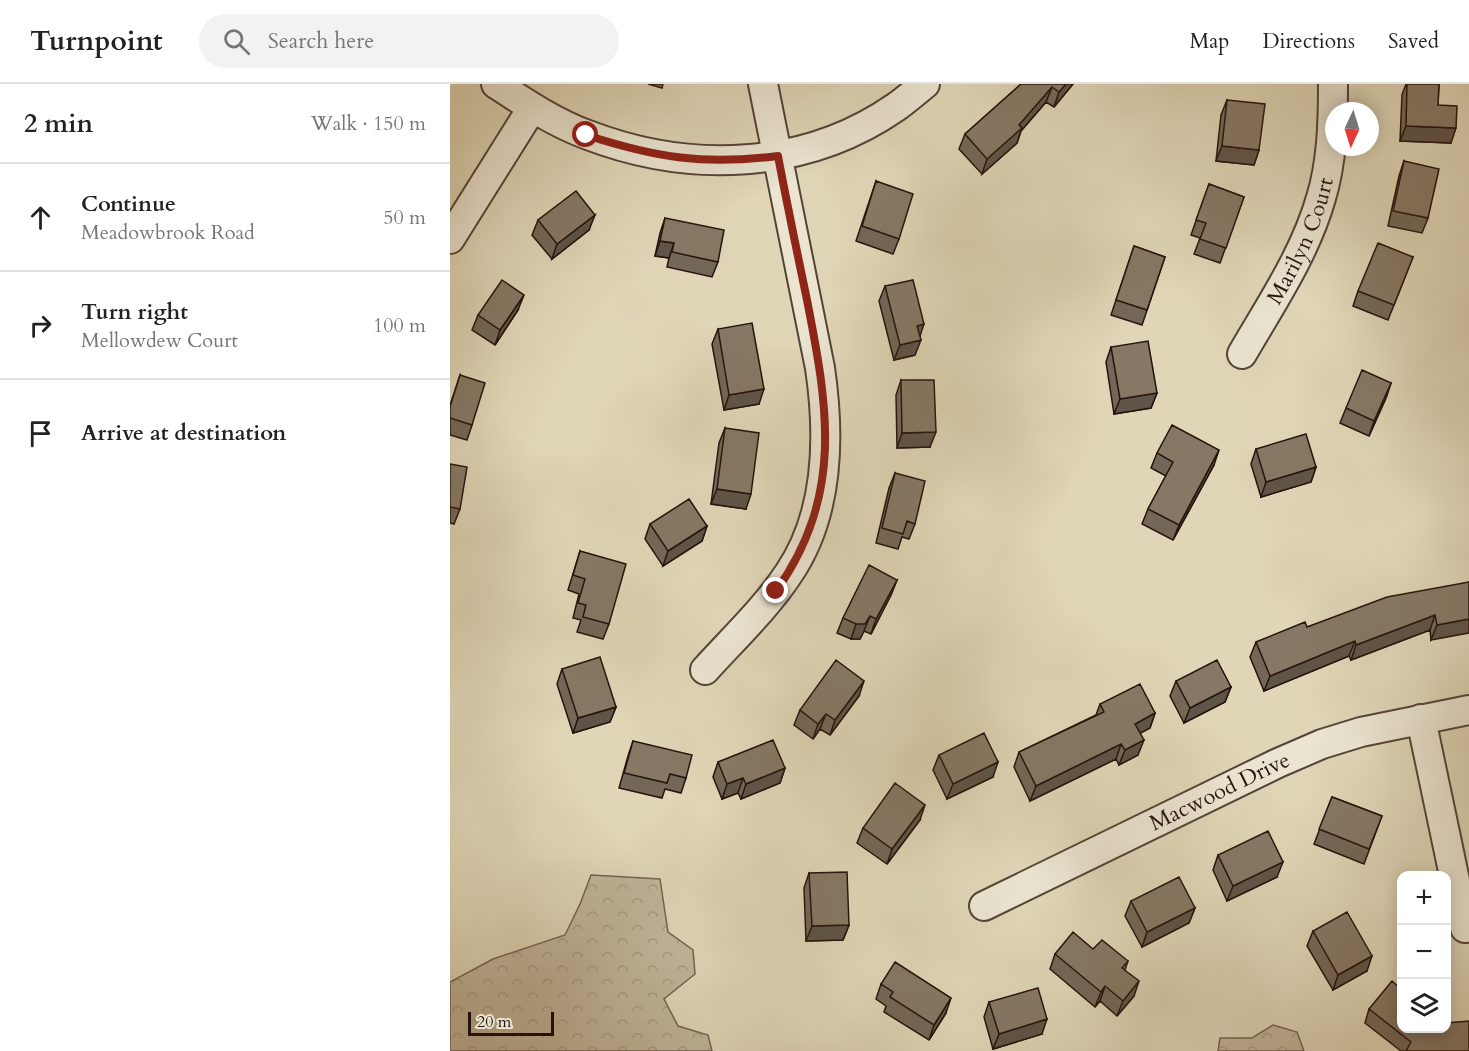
<!DOCTYPE html>
<meta charset="utf-8">
<style>
:root{--surface:#fff;--page:#f2f2f2;--text:#222;--muted:#767676;--line:#e0e0e0}
body{margin:0;font-family:Cardo,serif;background:var(--page);color:var(--text)}
.controls{position:absolute;right:18px;bottom:18px;display:grid;overflow:hidden;border-radius:12px;box-shadow:0 3px 15px #0003}
.controls button{width:54px;height:54px;display:grid;place-items:center;padding:0;border:0;border-bottom:2px solid var(--line);background:var(--surface);color:var(--text);font:30px sans-serif}
.compass{position:absolute;left:875px;top:18px;width:54px;height:54px;border-radius:50%;background:var(--surface);box-shadow:0 3px 15px #0003;rotate:184deg}
.scale{position:absolute;left:18px;bottom:15px;width:86px;box-sizing:border-box;padding-left:6px;border:3px solid #26130d;border-top:0;font-size:16px;line-height:21px;white-space:nowrap;color:#26130d;-webkit-text-stroke:4px #eae4d0;paint-order:stroke}
.stop{position:absolute;width:18px;height:18px;margin:-14px;border:4px solid #8f2418;border-radius:50%;background:#fff}
.stop.end{background:#8f2418;border-color:#fff;box-shadow:0 2px 6px #0008}
.list{margin:0;padding:0;list-style:none}
h2{display:flex;justify-content:space-between;align-items:center;height:78px;margin:0;padding:0 24px;font-size:26px}
h2 small{font-size:20px;font-weight:400;color:var(--muted)}
.list li{display:grid;grid-template-columns:39px 1fr auto;gap:18px;align-items:center;box-sizing:border-box;height:108px;padding:0 24px;border-top:2px solid var(--line)}
.list b{display:block;font-size:22px;white-space:nowrap}
.list p{margin:0;font-size:20px;white-space:nowrap;color:var(--muted)}
.list em{font-size:20px;font-style:normal;color:var(--muted)}
.icon{flex:none;width:33px;height:33px;fill:none;stroke:currentColor;stroke-width:2;stroke-linecap:round;stroke-linejoin:round}
.map{position:relative;flex:none;width:1019px;height:967px;overflow:hidden}
header{display:flex;align-items:center;gap:36px;box-sizing:border-box;height:84px;padding:0 30px;background:var(--surface);border-bottom:2px solid var(--line)}
header strong{font-size:28px}
nav{display:flex;gap:33px;margin-inline-start:auto;font-size:21px}
.search{width:420px;height:54px;background:var(--page);display:flex;align-items:center;gap:15px;box-sizing:border-box;padding:0 21px;border-radius:33px;color:var(--muted);font-size:22px}
main{display:flex}
aside{flex:1;background:var(--surface)}
.map>svg:first-child{display:block}
.forest{fill:url(#forest-crowns);stroke:#736454;stroke-width:1.5}
.lines{fill:none;stroke-linecap:round;stroke-linejoin:round}
.minor-casing{stroke:#544438;stroke-width:32}
.minor{stroke:#eae4d0;stroke-width:28}
.wall{fill:#736757;stroke:#26130d;stroke-width:1.5}
.shaded-wall{fill:#5e5447;stroke:#26130d;stroke-width:1.5}
.building{fill:#867865;stroke:#26130d;stroke-width:1.5}
.route{stroke:#8f2418;stroke-width:8}
.labels{text-anchor:middle;dominant-baseline:central;stroke-width:4.5;stroke-linejoin:round;paint-order:stroke}
.street-label{font-size:22px;fill:#26130d;stroke:#eae4d0}
</style>
<header>
<strong>Turnpoint</strong>
<div class="search"><svg class="icon" aria-label="search" viewBox="0 0 24 24"><circle cx="10" cy="10" r="6"/><path d="M15 15l6 6"/></svg>Search here</div>
<nav><a>Map</a><a>Directions</a><a>Saved</a></nav>
</header>
<main>
<aside>
<h2>2 min<small>Walk · 150 m</small></h2>
<ul class="list">
<li><svg class="icon" aria-label="ahead" viewBox="0 0 24 24"><path d="M12 20V5M6 11l6-6 6 6"/></svg><div><b>Continue</b><p>Meadowbrook Road</p></div><em>50 m</em></li>
<li><svg class="icon" aria-label="right" viewBox="0 0 24 24"><path d="M7 20v-9h11M14 6l5 5-5 5"/></svg><div><b>Turn right</b><p>Mellowdew Court</p></div><em>100 m</em></li>
<li><svg class="icon" aria-label="arrive" viewBox="0 0 24 24"><path d="M6 21V4h12l-3 4 3 4H6"/></svg><div><b>Arrive at destination</b></div></li>
</ul>
</aside>
<div class="map">
<svg width="1019" height="967" viewBox="0 0 1019 967">
<defs>
<pattern id="forest-crowns" width="20" height="18" patternUnits="userSpaceOnUse" patternTransform="scale(1.5)"><rect width="20" height="18" fill="#c0b59a"/><path d="M2 6a3 3 0 1 1 6 0M12 15a3 3 0 1 1 6 0" fill="none" stroke="#a59b84"/></pattern>
</defs>
<rect width="100%" height="100%" fill="#dfd6b7"/>
<filter id="stains"><feTurbulence type="fractalNoise" baseFrequency=".00333" numOctaves="4"/><feColorMatrix values="0 0 0 0 .2 0 0 0 0 .09 0 0 0 0 .02 0 0 0 .5 -.17"/></filter>
<radialGradient id="worn" r=".72"><stop offset=".6" stop-color="#630" stop-opacity="0"/><stop offset="1" stop-color="#630" stop-opacity=".3"/></radialGradient>
<!-- forest -->
<path class="forest" d="M141,791L210,795L218,848L243,866L245,890L214,915L228,942L258,951L262,967H0V898L43,875L115,851L130,820Z
M823,941L847,948L854,967H768L770,954H802Z"/>
<g class="lines">
<!-- minor casing -->
<g class="minor-casing">
<g id="minor">
<path d="M46,0C75,19 105,39 138,51C240,90 355,86 446,23C456,16 465,8 475,0"/>
<path d="M0,155L82,24"/>
<path id="s1" d="M792,270C821,220 855,170 871,114C882,78 883,38 883,0"/>
<path d="M255,586C284,554 316,524 339,489C379,430 380,352 370,284L313,0"/>
<path d="M971,635L1015,844"/>
<path id="s2" d="M534,822L828,679L872,660L911,648L1019,626"/>
</g>
</g>
<!-- minor -->
<use href="#minor" class="minor"/>
</g>
<!-- wall -->
<path class="wall" d="M198,0H213L212,4Z
M571,0H623L604,23L596,18L571,47L567,59L532,90L509,65L515,50Z
M956,0H989L988,21L1001,59L950,57L952,11Z
M777,16L809,66L804,81L766,77L771,31Z
M954,77L978,134L972,149L938,142L949,92Z
M426,97L449,155L443,170L406,157Z
M759,100L794,113L770,179L744,170L750,154L741,151Z
M215,134L268,178L262,193L217,183L219,174L205,172L210,149Z
M88,136L139,146L102,175L82,151Z
M684,162L715,173L692,241L661,231Z
M963,173L938,236L903,222L908,207Z
M435,202L470,252L465,271L444,276L429,217Z
M68,226L45,261L22,246L28,231Z
M268,245L309,320L274,326L262,260Z
M661,263L707,309L701,324L664,330L656,278Z
M10,291L22,341L17,356L0,351V321Z
M451,296L480,363L447,364L446,311Z
M941,299L936,314L919,352L890,339L896,324Z
M275,344L296,425L261,420L269,359Z
M806,365L866,383L861,398L811,413L801,380Z
M707,369L764,381L723,456L692,440L698,425L716,392L701,384Z
M0,380L10,425L4,440L0,439Z
M445,389L465,440L459,455L452,453L448,465L426,459L439,404Z
M200,440L257,442L252,457L213,482L195,455Z
M130,467L159,540L153,555L127,548L131,536L123,534L129,510L118,506Z
M447,496L441,511L421,550L414,547L410,555H401L387,549L393,534Z
M1019,498L981,556L980,546L901,576L899,572L814,607L800,573L806,558L857,543Z
M112,585L166,623L160,638L123,649L107,600Z
M726,597L781,603L775,618L734,639L720,612Z
M409,612L380,651L370,645L363,655L344,641L350,626Z
M650,620L705,629L700,644L690,649L688,671L669,681L666,675L580,717L564,683L569,668L646,631Z
M183,657L236,694L231,709L215,705L212,714L169,704L178,672Z
M489,671L543,693L497,715L483,686Z
M268,678L335,684L330,699L291,715L288,709L272,715L263,693Z
M882,713L932,732L914,780L864,760Z
M470,736L437,780L407,759L413,744Z
M768,771L827,793L777,817L763,786Z
M359,789L399,841L393,856L356,857L354,804Z
M681,817L745,824L739,839L692,863L675,832Z
M863,847L917,887L883,906L857,862Z
M643,865L678,877L675,886L684,912L667,932L650,917L645,923L600,885L605,870Z
M431,900L496,929L479,956L434,928L436,922L426,915Z
M539,918L592,950L543,965L534,933Z
M919,925L951,945L1019,967H951L915,939Z"/>
<!-- shaded-wall -->
<path class="shaded-wall" d="M616,0H623L604,23L609,8Z
M602,3L596,18L571,47L567,59L532,90L537,75Z
M956,42L1006,44L1001,59L950,57Z
M772,62L809,66L804,81L766,77Z
M145,131L139,146L102,175L107,160Z
M210,157L224,159L219,174L205,172Z
M74,211L68,226L45,261L50,246Z
M474,240L469,255L467,242Z
M471,256L465,271L444,276L450,261Z
M941,299L936,314L919,352L924,337Z
M314,305L309,320L274,326L279,311Z
M707,309L701,324L664,330L670,315Z
M486,348L480,363L447,364L452,349Z
M769,366L764,381L723,456L729,441Z
M866,383L861,398L811,413L816,398Z
M267,405L301,410L296,425L261,420Z
M257,442L252,457L213,482L218,467Z
M447,496L441,511L421,550L426,535Z
M985,531L980,546L901,576L906,561Z
M420,532L414,547L410,555H401L406,540Z
M1019,535V549L981,556L987,541Z
M905,557L899,572L814,607L820,592Z
M414,597L409,612L380,651L385,636Z
M781,603L775,618L734,639L740,624Z
M166,623L160,638L123,649L128,634Z
M705,629L700,644L680,655L685,640Z
M376,630L370,645L363,655L368,640Z
M694,656L688,671L669,681L675,666Z
M671,660L666,675L580,717L586,702Z
M548,678L543,693L497,715L503,700Z
M335,684L330,699L291,715L296,700Z
M293,694L288,709L272,715L277,700Z
M475,721L470,736L437,780L442,765Z
M833,778L827,793L777,817L783,802Z
M745,824L739,839L692,863L697,848Z
M399,841L393,856L356,857L362,842Z
M922,872L917,887L883,906L888,891Z
M689,897L684,912L667,932L673,917Z
M655,902L650,917L645,923L651,908Z
M501,914L496,929L479,956L484,941Z
M597,935L592,950L543,965L549,950Z"/>
<!-- building -->
<path class="building" d="M571,0H616L609,8L602,3L569,41L572,44L537,75L515,50Z
M957,0H989L988,21L1007,22L1006,44L956,42Z
M777,16L815,20L809,66L772,62Z
M954,77L989,85L978,134L943,127Z
M426,97L463,110L449,155L412,142Z
M759,100L794,113L776,164L750,155L756,139L746,136Z
M126,107L145,131L107,160L88,136Z
M215,134L274,146L268,178L222,168L224,159L210,157Z
M928,159L963,173L944,221L908,207Z
M684,162L715,173L697,226L666,216Z
M52,196L74,211L50,246L28,231Z
M463,196L474,240L467,242L471,256L450,261L435,202Z
M302,239L314,305L279,311L268,245Z
M698,257L707,309L670,315L661,263Z
M912,286L941,299L924,337L896,324Z
M10,291L35,299L22,341L0,334V323Z
M451,296H484L486,348L452,349Z
M722,341L769,366L729,441L698,425L723,378L707,369Z
M275,344L309,349L301,410L267,405Z
M856,350L866,383L816,398L806,365Z
M0,380L17,383L10,425L0,423Z
M445,389L475,397L465,440L457,437L453,450L432,444Z
M239,415L257,442L218,467L200,440Z
M130,467L176,480L159,540L133,533L136,521L128,519L135,495L123,491Z
M419,481L447,496L426,535L420,532L415,540H406L393,534Z
M1019,498V535L987,541L985,531L906,561L905,557L820,592L806,558L855,538L857,543L937,513Z
M150,573L166,623L128,634L112,585Z
M386,576L414,597L385,636L376,630L368,640L350,626Z
M767,576L781,603L740,624L726,597Z
M690,600L705,629L685,640L694,656L675,666L671,660L586,702L569,668L654,628L650,620Z
M534,649L548,678L503,700L489,671Z
M323,656L335,684L296,700L293,694L277,700L268,678Z
M183,657L242,671L236,694L220,690L217,699L174,689Z
M445,699L475,721L442,765L413,744Z
M882,713L932,732L919,765L869,745Z
M818,747L833,778L783,802L768,771Z
M397,788L399,841L362,842L359,789Z
M729,793L745,824L697,848L681,817Z
M897,828L922,872L888,891L863,847Z
M623,848L643,865L652,856L678,877L672,884L689,897L673,917L655,902L651,908L605,870Z
M445,878L501,914L484,941L440,913L443,908L431,900Z
M942,897L951,905V945H996V939L1019,937V967H956L961,958L919,925Z
M588,904L597,935L549,950L539,918Z"/>
<g class="lines">
<!-- route -->
<path class="route" d="M136,51C207,74 253,81 328,72C337,120 347,168 357,216C378,323 394,412 326,507"/>
</g>
<g class="labels">
<!-- street labels -->
<g class="street-label">
<text stroke="none"><textPath href="#s1" startOffset="128">Marilyn Court</textPath></text>
<text stroke="none"><textPath href="#s2" startOffset="262">Macwood Drive</textPath></text>
</g>
</g>
<rect width="100%" height="100%" filter="url(#stains)"/>
<rect width="100%" height="100%" fill="url(#worn)"/>
</svg>
<div class="controls">
<button>+</button>
<button>−</button>
<button><svg class="icon" aria-label="layers" viewBox="0 0 24 24"><path d="M12 4l9 5-9 5-9-5zM3 14l9 5 9-5"/></svg></button>
</div>
<svg class="compass" viewBox="-18 -18 36 36"><path d="M0-13l5 13h-10z" fill="#e53935"/><path d="M0 13l5-13h-10z" fill="#767676"/></svg>
<div class="scale">20 m</div>
<div class="stop" style="left:136px;top:51px"></div>
<div class="stop end" style="left:326px;top:507px"></div>
</div>
</main>
